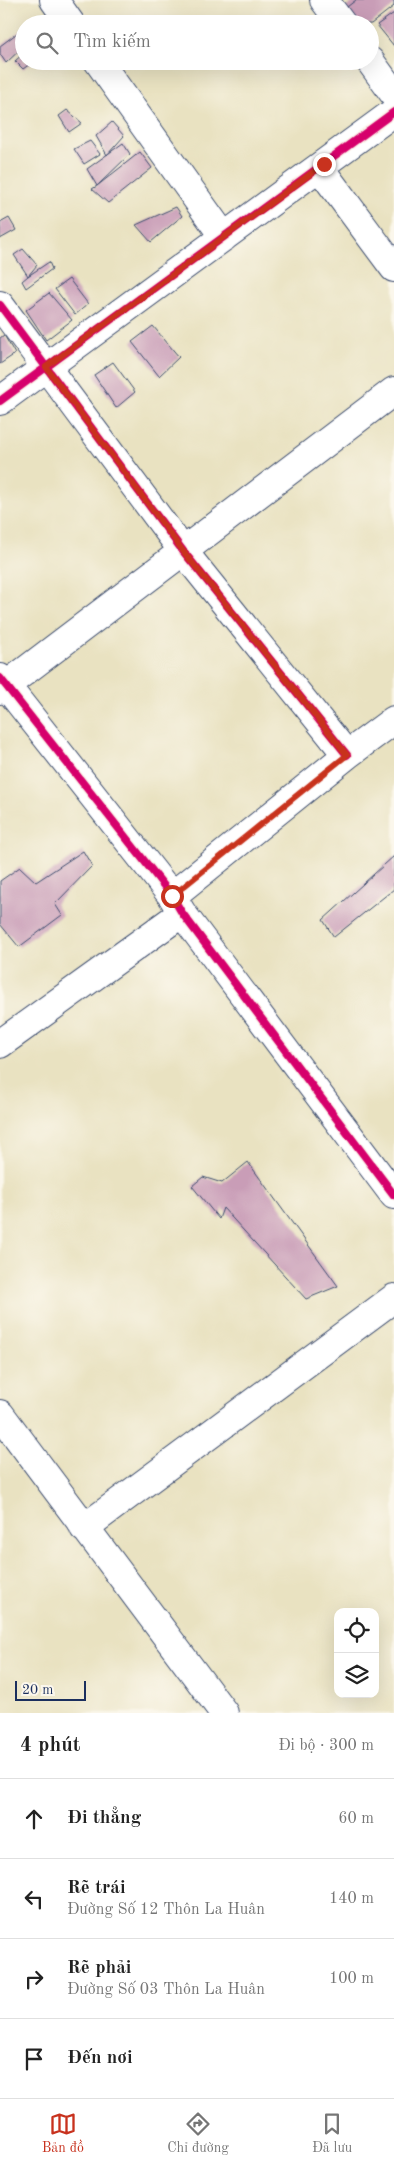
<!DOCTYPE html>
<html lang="vi">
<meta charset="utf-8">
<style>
:root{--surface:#fff;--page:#f6f6f6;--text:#222;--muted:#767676;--line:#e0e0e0;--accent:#c8321e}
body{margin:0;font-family:"Old Standard TT",serif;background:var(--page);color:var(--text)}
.controls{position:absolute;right:15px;bottom:15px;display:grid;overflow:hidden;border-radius:10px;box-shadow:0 5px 20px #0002}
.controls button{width:45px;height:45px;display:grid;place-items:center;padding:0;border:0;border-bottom:1px solid var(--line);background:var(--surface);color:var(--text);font:25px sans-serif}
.scale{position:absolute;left:15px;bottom:12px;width:71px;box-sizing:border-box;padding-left:5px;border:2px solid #1b2f5e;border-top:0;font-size:14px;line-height:18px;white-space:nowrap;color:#1b2f5e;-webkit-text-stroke:4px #fbf7ec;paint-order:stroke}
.stop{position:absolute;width:15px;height:15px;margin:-11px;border:4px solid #c8321e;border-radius:50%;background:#fff}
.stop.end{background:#c8321e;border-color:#fff;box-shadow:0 1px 5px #0008}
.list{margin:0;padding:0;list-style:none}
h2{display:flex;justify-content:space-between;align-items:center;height:65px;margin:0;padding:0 20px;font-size:21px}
h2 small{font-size:16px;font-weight:400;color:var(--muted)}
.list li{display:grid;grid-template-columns:32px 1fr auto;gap:15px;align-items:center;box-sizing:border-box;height:80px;padding:0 20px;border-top:1px solid var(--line)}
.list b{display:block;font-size:19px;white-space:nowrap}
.list p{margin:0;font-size:16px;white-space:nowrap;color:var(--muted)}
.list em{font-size:16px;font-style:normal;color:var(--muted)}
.icon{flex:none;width:28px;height:28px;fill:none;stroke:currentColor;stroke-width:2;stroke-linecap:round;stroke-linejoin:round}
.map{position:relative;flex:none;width:394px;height:1713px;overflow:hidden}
.search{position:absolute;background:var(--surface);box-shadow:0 5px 20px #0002;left:15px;right:15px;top:15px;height:55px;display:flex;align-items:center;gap:12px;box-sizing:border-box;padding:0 18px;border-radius:28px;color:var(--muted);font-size:19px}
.sheet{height:385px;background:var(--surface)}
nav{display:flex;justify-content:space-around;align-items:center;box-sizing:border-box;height:70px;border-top:1px solid var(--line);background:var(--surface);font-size:14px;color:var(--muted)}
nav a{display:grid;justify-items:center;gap:2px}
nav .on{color:var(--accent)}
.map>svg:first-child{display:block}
.building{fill:#c99db7}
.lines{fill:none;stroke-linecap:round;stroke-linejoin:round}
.minor-casing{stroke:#3a4a6d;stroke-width:30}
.minor{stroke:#fff;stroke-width:28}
.cycleway-casing{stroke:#fbf7ec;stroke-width:11}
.cycleway{stroke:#d6006c;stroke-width:8}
.route{stroke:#c8321e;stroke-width:6}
</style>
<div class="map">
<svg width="394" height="1713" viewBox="0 0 394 1713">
<rect width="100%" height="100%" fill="#fbf7ec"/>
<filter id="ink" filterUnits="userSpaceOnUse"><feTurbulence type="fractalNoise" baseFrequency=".02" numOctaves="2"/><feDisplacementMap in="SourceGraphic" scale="10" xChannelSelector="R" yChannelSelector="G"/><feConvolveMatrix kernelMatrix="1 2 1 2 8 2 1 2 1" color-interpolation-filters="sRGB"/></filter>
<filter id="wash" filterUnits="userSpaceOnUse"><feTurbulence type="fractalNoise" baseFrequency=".0096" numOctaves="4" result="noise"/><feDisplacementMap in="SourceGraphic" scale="20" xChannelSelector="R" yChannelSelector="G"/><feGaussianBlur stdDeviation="1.12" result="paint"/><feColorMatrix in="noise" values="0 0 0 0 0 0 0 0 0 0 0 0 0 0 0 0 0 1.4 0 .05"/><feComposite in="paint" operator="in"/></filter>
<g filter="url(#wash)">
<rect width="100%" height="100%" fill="#e9e2c1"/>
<g id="blocks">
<!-- building -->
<path class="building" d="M356,0H394V6L371,24H354L343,10Z
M394,13V46L377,25Z
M24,28V46L6,63L0,54V46Z
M24,53V61H34L23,69L15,61Z
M67,110L82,123L69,132L59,116Z
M112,122L124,136L107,155L96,136Z
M90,141L100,154L84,164L74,149Z
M123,143L130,154L97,186L140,152L152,168L108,203L92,189L97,186L87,169Z
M176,207L182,216L151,242L136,225Z
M9,218L16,230L0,239V223Z
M23,249L37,265L28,276L49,262L52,269L26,288L22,281L28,276L14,255Z
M69,279L88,304L75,315L55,289Z
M49,293L72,320L46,340L26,310Z
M153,326L179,357L159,376L132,342Z
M4,335L15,354L0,364V338Z
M113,362L135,392L116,408L94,375Z
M83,851L92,866L55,904L62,915L19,947L0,924V881L20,867L36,882Z
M394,856V889L334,937L323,920Z
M248,1162L338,1286L306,1299L223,1208L219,1219L192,1186L203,1177L222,1183Z"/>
</g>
</g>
<g filter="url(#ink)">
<use href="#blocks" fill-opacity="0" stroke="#3a4a6d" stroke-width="1"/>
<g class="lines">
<!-- minor casing -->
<g class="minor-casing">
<path id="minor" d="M54,0L71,24
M324,0L342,24
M98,61L224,237
M370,61L394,94
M319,167L394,268
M0,305L183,551L347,755
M0,401L394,112
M0,678L172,896L182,913L394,1195
M0,690L394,391
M172,896L347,755L394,720
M0,1044L182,913
M0,1414L224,1713
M84,1528L394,1298"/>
</g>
<!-- minor -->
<use href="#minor" class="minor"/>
<!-- cycleway casing -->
<g class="cycleway-casing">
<path id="cycleway" d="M0,305L183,551L347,755
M0,401L394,112
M0,678L172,896L182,913L394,1195"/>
</g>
<!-- cycleway -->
<use href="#cycleway" class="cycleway"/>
</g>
</g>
<g class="lines" filter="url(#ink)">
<!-- route -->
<path class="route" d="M172,896L347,755L183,551L46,367L324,164"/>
</g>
</svg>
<div class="controls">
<button><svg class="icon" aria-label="locate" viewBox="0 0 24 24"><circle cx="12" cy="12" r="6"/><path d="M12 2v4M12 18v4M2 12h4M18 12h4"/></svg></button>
<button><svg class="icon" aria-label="layers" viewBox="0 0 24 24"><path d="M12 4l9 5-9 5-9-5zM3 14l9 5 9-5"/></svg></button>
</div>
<div class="scale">20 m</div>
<div class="stop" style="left:172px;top:896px"></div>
<div class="stop end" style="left:324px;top:164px"></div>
<div class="search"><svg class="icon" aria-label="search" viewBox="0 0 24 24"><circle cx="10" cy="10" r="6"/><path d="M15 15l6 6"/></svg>Tìm kiếm</div>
</div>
<section class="sheet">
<h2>4 phút<small>Đi bộ · 300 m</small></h2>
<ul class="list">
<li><svg class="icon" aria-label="ahead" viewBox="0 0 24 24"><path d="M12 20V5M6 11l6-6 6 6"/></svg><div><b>Đi thẳng</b></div><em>60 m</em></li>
<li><svg class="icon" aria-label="left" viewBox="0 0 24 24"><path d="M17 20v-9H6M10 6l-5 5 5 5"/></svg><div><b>Rẽ trái</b><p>Đường Số 12 Thôn La Huân</p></div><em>140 m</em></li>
<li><svg class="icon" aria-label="right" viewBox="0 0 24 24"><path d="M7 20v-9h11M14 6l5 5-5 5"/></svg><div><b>Rẽ phải</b><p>Đường Số 03 Thôn La Huân</p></div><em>100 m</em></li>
<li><svg class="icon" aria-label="arrive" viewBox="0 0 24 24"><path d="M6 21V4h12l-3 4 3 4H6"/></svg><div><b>Đến nơi</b></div></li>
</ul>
</section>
<nav>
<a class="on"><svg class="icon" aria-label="map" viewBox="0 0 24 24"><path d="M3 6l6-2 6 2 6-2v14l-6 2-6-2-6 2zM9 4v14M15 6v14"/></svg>Bản đồ</a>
<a><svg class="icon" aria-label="directions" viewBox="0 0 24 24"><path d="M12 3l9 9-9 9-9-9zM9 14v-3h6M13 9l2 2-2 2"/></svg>Chỉ đường</a>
<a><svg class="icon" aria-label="saved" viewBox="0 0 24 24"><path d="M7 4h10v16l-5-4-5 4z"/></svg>Đã lưu</a>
</nav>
